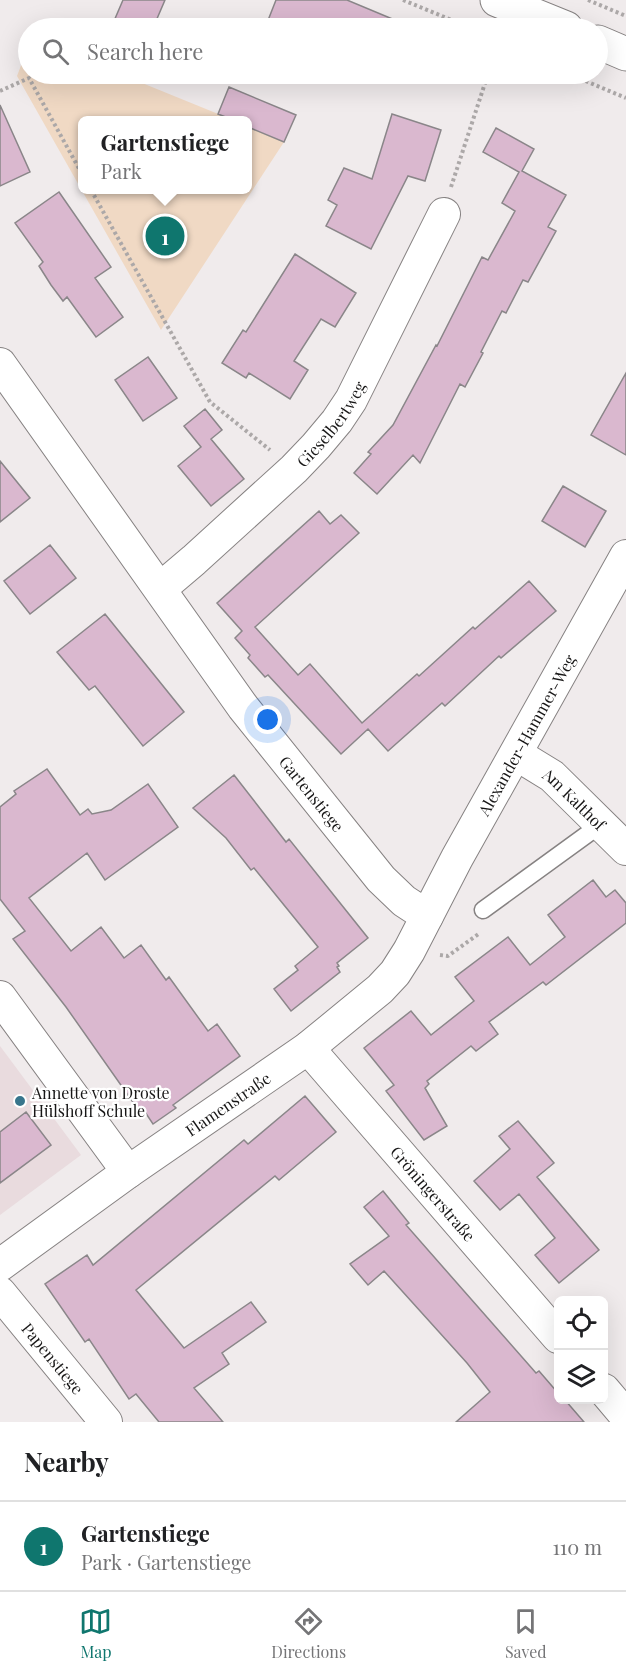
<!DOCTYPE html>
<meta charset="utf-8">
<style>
:root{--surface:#fff;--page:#f2f2f2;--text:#202124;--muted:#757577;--line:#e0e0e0;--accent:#0f766e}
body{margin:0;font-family:"Playfair Display",serif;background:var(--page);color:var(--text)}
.controls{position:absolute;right:18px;bottom:18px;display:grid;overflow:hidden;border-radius:9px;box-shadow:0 6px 24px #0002}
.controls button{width:54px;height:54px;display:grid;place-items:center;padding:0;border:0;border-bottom:2px solid var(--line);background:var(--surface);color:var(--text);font:30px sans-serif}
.you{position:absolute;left:268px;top:720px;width:21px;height:21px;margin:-15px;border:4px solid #fff;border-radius:50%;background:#1a73e8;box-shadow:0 0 0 9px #1a73e833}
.badge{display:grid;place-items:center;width:39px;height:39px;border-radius:50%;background:var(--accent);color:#fff;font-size:20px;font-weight:700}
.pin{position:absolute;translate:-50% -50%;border:3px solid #fff;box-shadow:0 2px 6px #0006}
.popup{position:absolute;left:78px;top:116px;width:174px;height:78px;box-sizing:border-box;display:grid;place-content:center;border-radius:9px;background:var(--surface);filter:drop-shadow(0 2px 4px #0005);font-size:20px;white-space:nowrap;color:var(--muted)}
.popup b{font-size:22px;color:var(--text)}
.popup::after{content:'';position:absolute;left:50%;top:100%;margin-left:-12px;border:12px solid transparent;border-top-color:var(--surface)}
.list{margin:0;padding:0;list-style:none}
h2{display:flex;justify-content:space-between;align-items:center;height:78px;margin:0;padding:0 24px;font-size:26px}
h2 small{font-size:20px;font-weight:400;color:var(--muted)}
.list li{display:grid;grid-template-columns:39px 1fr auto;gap:18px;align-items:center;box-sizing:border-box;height:90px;padding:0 24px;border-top:2px solid var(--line)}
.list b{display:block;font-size:22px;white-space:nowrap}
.list p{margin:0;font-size:20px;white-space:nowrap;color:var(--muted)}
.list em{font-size:20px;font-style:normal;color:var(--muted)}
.icon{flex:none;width:33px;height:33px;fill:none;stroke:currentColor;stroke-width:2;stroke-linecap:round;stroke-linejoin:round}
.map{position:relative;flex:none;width:626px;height:1422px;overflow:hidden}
.search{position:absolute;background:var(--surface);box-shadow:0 6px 24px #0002;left:18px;right:18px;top:18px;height:66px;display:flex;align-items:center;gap:15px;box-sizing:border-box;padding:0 21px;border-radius:33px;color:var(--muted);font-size:22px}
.sheet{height:168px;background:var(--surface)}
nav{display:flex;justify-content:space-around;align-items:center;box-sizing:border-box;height:84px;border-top:2px solid var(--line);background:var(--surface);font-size:16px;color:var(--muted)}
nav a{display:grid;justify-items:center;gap:3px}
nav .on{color:var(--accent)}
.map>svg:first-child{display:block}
.built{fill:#e9dbde}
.green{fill:#f0d9c4}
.building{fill:#dab8cf;stroke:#8a8689;stroke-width:1.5}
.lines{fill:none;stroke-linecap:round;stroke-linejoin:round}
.lane-casing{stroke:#868282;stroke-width:19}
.street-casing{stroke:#868282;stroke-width:34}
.secondary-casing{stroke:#868282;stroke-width:35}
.path{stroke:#aca8a8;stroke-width:4;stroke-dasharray:3 3;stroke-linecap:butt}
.lane{stroke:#fff;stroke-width:16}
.street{stroke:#fff;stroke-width:32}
.secondary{stroke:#fff;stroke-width:33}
.poi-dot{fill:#38758c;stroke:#fff;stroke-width:2}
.labels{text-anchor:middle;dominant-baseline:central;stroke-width:4.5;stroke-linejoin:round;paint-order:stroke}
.street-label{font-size:16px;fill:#171616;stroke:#fff}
.poi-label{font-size:16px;fill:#171616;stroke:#fff;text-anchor:start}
</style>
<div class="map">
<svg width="626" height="1422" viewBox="0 0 626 1422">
<rect width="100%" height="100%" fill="#f0ebec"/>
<!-- built -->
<path class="built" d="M0,1046L81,1155L0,1215Z"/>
<!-- green -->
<path class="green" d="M28,47V74H120L233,120L82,121V190H248V127L284,142L161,330L17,76Z"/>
<!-- building -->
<path class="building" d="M123,0H165L153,28H111Z
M276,0H347L414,28H265Z
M229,87L296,115L284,142L248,127V120H233L218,114Z
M0,105L30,172L0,186Z
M392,114L441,130L425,181L408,176L371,249L326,226L337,205L328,200L344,168L372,179Z
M496,128L534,149L522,171L566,195L548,227L556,231L528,282L523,280L506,313L502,311L481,352L483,353L465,387L460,384L420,463L413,455L377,494L354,473L371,454L368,452L393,425L436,345L437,346L482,257L488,260L515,211L502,203L519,172L483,152Z
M59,192L111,267L95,278L123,317L96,337L67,297L63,301L51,285L39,266L43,262L15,223Z
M295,254L356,293L335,327L321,319L294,361L308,370L290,399L249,373L246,378L222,363L243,330L246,332Z
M148,357L177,398L143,421L115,380Z
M626,373V455L591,435Z
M205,409L222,430L211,439L244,479L211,506L178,466L201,447L184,426Z
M0,461L30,498L0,522Z
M563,486L606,511L585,547L542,521Z
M319,511L330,524L341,515L359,533L255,627L298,675L310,664L362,723L417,674L419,676L473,627L475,629L529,581L556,611L501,658L499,656L445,706L442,703L388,751L368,729L341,754L268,675L265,677L248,658L250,655L235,638L242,631L217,603Z
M50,545L76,578L30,614L4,581Z
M105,614L184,712L143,746L95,686L89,690L57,652Z
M47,769L80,815L88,809L92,814L111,810L148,784L178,827L105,880L87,853L29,898L71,951L101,927L124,958L141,945L166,980L169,977L208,1031L217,1024L240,1056L173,1105L176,1108L153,1124L145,1112L142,1115L66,1007L13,939L25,931L0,899V807L16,794L14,791Z
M234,775L286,842L289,839L368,938L337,963L339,966L337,967L340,972L291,1011L274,989L298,970L295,966L318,947L254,868L251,870L226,838L193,808Z
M593,880L606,897L615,890L626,903V923L546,985L543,982L489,1022L498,1034L476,1051L471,1046L427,1081L429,1084L425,1088L447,1126L424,1140L386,1091L394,1085L364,1048L411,1011L431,1035L474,1001L455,977L508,937L530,965L565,937L548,915Z
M305,1096L336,1132L279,1180L275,1176L136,1290L184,1348L251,1302L266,1322L222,1353L229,1364L194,1388L223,1422H159L136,1394L129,1399L89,1339L85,1342L45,1284L87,1255L93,1265L244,1140L248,1144Z
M26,1112L51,1145L0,1183V1132Z
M518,1121L554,1163L537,1177L599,1250L559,1283L535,1255L555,1238L519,1194L500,1210L474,1181L510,1149L499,1136Z
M383,1191L409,1223L406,1225L536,1373L539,1371L558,1393V1400H565L584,1422H456L490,1392L467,1363L384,1271L368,1285L350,1264L389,1236L364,1207Z"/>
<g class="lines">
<!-- lane casing -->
<g class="lane-casing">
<path id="lane" d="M483,910L600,825"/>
</g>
<!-- street casing -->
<g class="street-casing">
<g id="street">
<path id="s1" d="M0,364L243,707L381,879L404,901L427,916"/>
<path id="s2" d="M161,588L194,560L294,469L316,446L337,421L351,400L444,214"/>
<path id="s3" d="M516,754L552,776L626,849"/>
<path d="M0,997L128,1172"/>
<path id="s4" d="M308,1048L558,1337"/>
<path id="s5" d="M0,1265L128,1172L308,1048L380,989L395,973L409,951L457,858L626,556"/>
<path id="s6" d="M0,1293L106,1422"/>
<path d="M604,1390L626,1416"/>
</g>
</g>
<!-- secondary casing -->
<g class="secondary-casing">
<path id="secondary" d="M497,0L566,28
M598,42L626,54"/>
</g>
<!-- path -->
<path class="path" d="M403,0L471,28
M588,0L626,16
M569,74L626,98
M0,91L29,78L82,174
M451,187L488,74
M91,190L210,402L270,450
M440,955L448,956L480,933"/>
<!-- lane -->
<use href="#lane" class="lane"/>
<!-- street -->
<use href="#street" class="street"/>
<!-- secondary -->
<use href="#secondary" class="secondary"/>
</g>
<!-- markers -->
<circle class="poi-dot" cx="20" cy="1101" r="6"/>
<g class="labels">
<!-- street labels -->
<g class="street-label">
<text stroke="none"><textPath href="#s2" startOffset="237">Gieselbertweg</textPath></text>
<text stroke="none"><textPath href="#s5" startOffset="764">Alexander-Hammer-Weg</textPath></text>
<text stroke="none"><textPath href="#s1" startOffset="531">Gartenstiege</textPath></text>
<text stroke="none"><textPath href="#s3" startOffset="74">Am Kalthof</textPath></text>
<text stroke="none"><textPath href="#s5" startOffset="279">Flamenstraße</textPath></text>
<text stroke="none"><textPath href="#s4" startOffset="192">Gröningerstraße</textPath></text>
<text stroke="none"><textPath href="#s6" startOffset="84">Papenstiege</textPath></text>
</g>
<!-- poi labels -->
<g class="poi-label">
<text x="32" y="1092">Annette von Droste<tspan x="32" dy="18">Hülshoff Schule</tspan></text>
</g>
</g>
</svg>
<div class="controls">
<button><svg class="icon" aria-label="locate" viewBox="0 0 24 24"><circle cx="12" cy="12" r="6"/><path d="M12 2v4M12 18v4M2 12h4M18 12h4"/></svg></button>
<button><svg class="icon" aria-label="layers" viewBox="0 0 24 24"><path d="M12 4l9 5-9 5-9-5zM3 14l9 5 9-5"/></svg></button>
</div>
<div class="you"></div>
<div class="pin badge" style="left:165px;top:236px">1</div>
<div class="popup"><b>Gartenstiege</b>Park</div>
<div class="search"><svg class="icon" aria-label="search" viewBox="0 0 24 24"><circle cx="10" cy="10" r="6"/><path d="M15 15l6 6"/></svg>Search here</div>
</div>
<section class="sheet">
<h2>Nearby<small></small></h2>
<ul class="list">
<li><span class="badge">1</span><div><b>Gartenstiege</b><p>Park · Gartenstiege</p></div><em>110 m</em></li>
</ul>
</section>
<nav>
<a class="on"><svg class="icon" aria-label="map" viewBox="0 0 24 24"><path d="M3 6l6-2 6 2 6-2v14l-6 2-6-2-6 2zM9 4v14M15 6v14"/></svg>Map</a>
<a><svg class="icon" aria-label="directions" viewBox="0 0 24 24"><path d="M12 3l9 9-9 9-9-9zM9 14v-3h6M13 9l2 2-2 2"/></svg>Directions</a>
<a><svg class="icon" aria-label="saved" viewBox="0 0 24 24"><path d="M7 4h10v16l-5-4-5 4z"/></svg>Saved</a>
</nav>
